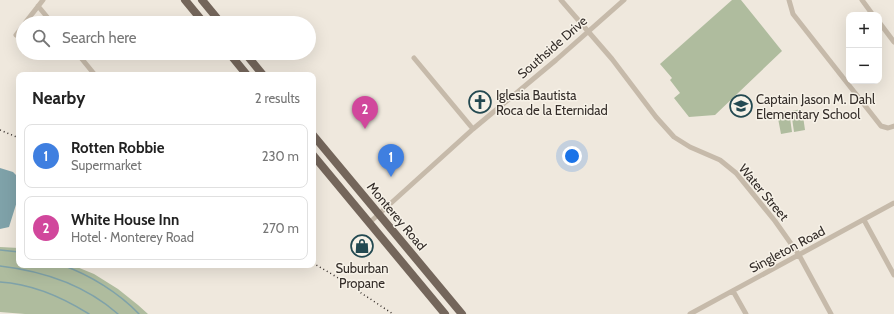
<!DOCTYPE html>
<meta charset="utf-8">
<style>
:root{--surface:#fff;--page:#f6f6f6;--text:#222;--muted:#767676;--line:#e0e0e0;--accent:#234951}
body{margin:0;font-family:Cabin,sans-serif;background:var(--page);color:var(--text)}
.controls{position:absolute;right:12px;top:12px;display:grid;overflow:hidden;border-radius:8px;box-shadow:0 4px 16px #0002}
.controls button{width:36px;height:36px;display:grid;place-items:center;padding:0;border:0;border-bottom:1px solid var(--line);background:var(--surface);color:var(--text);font:20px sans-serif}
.you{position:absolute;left:572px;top:156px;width:14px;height:14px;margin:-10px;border:3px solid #fff;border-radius:50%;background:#1a73e8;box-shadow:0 0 0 6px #1a73e833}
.badge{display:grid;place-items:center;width:26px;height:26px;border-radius:50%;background:var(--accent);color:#fff;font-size:13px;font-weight:700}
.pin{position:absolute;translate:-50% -33px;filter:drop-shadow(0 1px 2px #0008)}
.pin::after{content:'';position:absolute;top:21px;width:14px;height:12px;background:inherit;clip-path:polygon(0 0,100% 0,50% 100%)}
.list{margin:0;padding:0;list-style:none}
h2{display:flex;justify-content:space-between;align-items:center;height:52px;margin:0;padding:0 16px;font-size:17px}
h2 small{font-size:13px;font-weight:400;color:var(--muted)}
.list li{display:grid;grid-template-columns:26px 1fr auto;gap:12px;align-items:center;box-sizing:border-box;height:64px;margin:0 8px 8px;padding:0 8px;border:1px solid var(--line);border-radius:8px}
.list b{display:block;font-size:15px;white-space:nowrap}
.list p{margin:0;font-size:13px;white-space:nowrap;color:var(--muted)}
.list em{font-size:13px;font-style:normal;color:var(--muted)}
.icon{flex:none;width:22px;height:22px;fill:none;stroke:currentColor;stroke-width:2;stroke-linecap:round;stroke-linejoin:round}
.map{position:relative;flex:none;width:894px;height:314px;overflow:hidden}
.search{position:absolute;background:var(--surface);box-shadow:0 4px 16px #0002;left:16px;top:16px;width:300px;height:44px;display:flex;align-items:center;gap:10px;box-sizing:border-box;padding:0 14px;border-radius:22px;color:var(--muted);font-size:15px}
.panel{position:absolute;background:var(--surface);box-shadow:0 4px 16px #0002;left:16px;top:72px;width:300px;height:196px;border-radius:8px}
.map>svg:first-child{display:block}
.green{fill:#afbc9e}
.water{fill:#7fa2a9}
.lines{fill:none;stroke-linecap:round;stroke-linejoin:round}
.stream{stroke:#7fa2a9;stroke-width:1.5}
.minor{stroke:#c6baaa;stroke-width:5}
.primary{stroke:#74665b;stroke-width:8}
.rail{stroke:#342d29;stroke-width:1.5;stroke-dasharray:1 3;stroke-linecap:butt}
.labels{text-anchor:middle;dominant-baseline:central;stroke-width:3;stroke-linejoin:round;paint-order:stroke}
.street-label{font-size:13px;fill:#342d29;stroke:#f7f2e8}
.poi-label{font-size:13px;fill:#342d29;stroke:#f7f2e8;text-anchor:start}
</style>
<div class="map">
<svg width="894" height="314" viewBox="0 0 894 314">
<rect width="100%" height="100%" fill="#efe8dd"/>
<!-- green -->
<path class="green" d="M732,0H741L782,51L715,115L689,117L674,98L680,93L670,80L672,78L660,64Z
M802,109L805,130L794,132L791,111Z
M789,111L792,132L781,134L777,113Z
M0,247L19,248V265H72L94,274L118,289L138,305L148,314H25L0,312Z"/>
<!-- water -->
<path class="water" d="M0,168L13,172L19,178V195L9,227L0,229Z"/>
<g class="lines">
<!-- stream -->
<path class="stream" d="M0,250L19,252
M62,265C90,275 119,293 139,314
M0,266C43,271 85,285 118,314
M0,282C33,284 62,297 89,314"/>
<!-- minor -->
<path class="minor" d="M561,0L612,59L656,117L674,137L690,147L720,160L736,173L775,221L799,255L831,314
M789,0L793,14L881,126L888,128L894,126
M862,0L873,15
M38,6L52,23
M879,22L894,42
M25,23L43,0
M16,35L23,26
M77,53L95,75
M414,58L473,129
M864,220L894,275
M369,223L473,129L556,60L624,0
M733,291L746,314
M690,314L894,203"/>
<!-- primary -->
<path class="primary" d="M185,0L204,23
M202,0L221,23
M229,53L247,75
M245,53L263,75
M313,135L462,314
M313,155L445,314"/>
<!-- rail -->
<path class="rail" d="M0,130L19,138
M313,263L340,279L393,314"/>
</g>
<!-- icons -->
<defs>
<g id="church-ring" transform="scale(1.15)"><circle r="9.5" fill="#f7f2e8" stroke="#234951" stroke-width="1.5"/><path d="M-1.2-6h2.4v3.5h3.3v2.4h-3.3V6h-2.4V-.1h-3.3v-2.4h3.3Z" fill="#234951"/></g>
<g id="school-ring" transform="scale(1.15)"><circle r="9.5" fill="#f7f2e8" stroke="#234951" stroke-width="1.5"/><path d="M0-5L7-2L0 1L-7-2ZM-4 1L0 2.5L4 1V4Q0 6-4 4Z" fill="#234951"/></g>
<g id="shop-ring" transform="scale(1.15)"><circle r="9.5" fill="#f7f2e8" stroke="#234951" stroke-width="1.5"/><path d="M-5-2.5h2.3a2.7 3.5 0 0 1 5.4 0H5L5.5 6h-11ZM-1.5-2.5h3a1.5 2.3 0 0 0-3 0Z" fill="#234951"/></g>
</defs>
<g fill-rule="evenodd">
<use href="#church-ring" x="480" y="102"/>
<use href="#school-ring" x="741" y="106"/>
<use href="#shop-ring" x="362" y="246"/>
</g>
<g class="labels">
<!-- street labels -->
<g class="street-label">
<text transform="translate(552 47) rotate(-41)">Southside Drive</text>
<text transform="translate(764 192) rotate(50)">Water Street</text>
<text transform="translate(397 216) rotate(50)">Monterey Road</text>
<text transform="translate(787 249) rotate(-28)">Singleton Road</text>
</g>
<!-- poi labels -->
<g class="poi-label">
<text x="496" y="95">Iglesia Bautista<tspan x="496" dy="15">Roca de la Eternidad</tspan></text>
<text x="756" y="99">Captain Jason M. Dahl<tspan x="756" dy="15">Elementary School</tspan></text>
<text x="362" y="268" text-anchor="middle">Suburban<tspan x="362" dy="15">Propane</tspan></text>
</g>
</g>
</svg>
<div class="controls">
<button>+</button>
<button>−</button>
</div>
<div class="you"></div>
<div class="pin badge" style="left:391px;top:177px;background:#3f7fe0">1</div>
<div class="pin badge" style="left:365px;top:129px;background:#d1479c">2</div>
<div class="search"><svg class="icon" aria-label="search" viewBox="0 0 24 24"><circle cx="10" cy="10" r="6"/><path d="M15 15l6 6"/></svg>Search here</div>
<section class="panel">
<h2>Nearby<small>2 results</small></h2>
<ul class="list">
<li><span class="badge" style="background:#3f7fe0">1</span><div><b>Rotten Robbie</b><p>Supermarket</p></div><em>230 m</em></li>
<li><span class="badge" style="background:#d1479c">2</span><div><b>White House Inn</b><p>Hotel · Monterey Road</p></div><em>270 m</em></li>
</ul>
</section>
</div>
